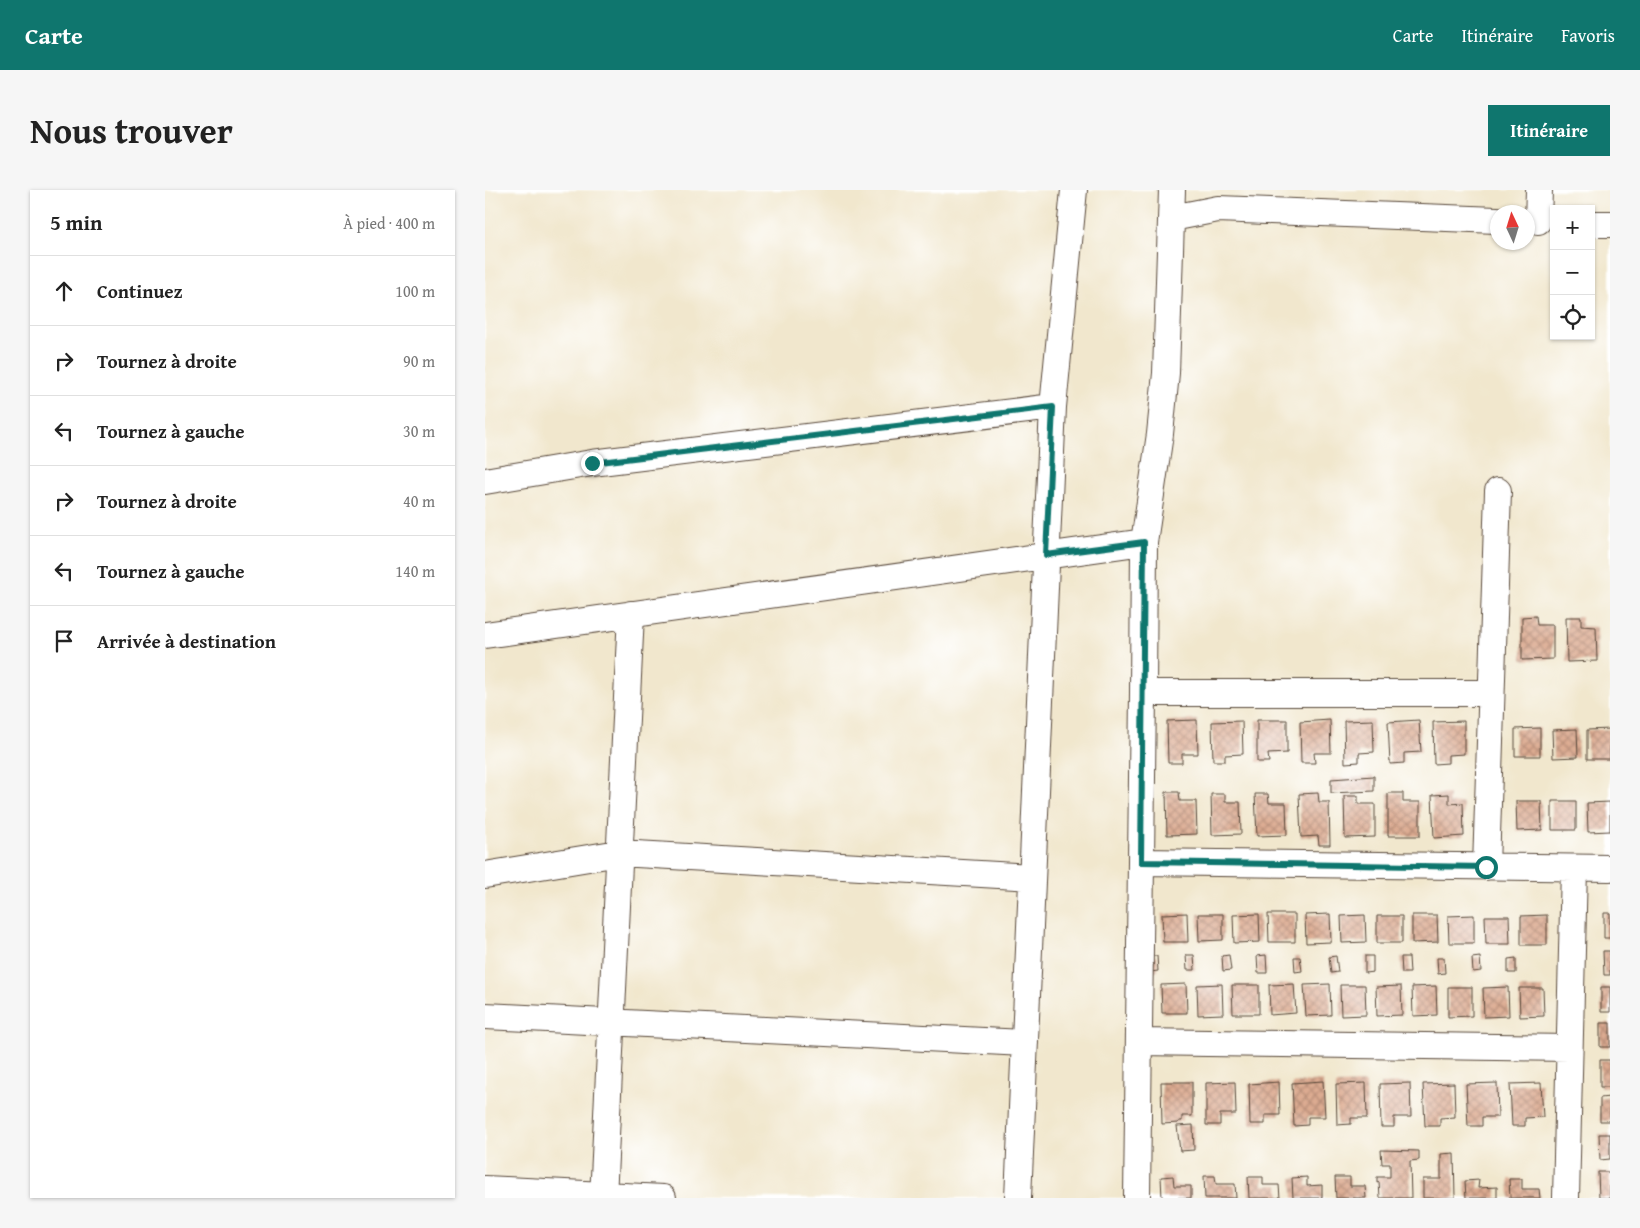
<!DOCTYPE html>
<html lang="fr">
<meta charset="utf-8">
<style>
:root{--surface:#fff;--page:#f6f6f6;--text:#222;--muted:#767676;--line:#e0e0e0;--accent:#0f766e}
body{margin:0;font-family:"Gentium Book Plus",serif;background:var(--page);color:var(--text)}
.controls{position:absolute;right:15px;top:15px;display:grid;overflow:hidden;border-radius:0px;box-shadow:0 1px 4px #0004}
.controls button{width:45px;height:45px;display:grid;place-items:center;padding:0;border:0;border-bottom:1px solid var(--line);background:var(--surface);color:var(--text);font:25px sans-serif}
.compass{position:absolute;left:1005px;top:15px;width:45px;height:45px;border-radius:50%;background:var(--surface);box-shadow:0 1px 4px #0004;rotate:356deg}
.stop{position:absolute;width:15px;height:15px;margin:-11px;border:4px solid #0f766e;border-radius:50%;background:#fff}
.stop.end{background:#0f766e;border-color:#fff;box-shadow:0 1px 5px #0008}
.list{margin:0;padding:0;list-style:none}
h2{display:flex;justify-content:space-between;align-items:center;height:65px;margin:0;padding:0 20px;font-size:21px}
h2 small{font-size:16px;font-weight:400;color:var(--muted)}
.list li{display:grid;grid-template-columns:32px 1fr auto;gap:15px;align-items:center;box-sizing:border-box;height:70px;padding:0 20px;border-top:1px solid var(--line)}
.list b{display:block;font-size:19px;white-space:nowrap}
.list em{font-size:16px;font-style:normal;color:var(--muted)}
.icon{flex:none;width:28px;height:28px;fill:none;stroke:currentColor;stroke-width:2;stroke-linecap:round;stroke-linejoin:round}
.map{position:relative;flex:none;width:1125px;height:1008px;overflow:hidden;border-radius:0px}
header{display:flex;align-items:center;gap:30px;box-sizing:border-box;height:70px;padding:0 25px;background:var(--accent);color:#fff}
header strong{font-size:24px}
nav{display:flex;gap:28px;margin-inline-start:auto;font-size:18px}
.intro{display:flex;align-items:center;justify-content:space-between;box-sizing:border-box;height:120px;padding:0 30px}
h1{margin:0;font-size:35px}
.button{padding:12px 22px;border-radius:0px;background:var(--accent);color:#fff;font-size:18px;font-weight:700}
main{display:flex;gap:30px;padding:0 30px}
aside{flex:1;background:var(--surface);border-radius:0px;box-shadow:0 1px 4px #0004}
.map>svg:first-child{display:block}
.building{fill:url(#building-cross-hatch)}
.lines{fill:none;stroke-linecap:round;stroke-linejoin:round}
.street-casing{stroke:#564638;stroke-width:28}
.street{stroke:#fff;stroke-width:26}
.route{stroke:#0f766e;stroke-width:6}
</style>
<header>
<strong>Carte</strong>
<nav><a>Carte</a><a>Itinéraire</a><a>Favoris</a></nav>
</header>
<div class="intro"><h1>Nous trouver</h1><a class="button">Itinéraire</a></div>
<main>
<aside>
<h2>5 min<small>À pied · 400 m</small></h2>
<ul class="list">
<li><svg class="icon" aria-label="ahead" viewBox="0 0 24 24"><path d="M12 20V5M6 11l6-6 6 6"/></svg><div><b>Continuez</b></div><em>100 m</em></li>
<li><svg class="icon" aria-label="right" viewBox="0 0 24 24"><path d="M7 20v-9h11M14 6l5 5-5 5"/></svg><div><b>Tournez à droite</b></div><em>90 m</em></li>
<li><svg class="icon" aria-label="left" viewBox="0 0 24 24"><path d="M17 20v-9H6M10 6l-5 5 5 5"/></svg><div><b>Tournez à gauche</b></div><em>30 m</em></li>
<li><svg class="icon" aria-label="right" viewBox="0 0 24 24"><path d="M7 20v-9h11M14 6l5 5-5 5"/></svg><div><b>Tournez à droite</b></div><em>40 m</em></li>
<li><svg class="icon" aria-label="left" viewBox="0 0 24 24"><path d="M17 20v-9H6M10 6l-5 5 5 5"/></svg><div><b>Tournez à gauche</b></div><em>140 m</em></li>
<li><svg class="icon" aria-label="arrive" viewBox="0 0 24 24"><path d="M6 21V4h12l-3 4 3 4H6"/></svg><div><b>Arrivée à destination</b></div></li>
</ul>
</aside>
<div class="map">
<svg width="1125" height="1008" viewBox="0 0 1125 1008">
<defs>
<pattern id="building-cross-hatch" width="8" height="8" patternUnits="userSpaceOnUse" patternTransform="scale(1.25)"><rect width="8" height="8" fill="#dcab91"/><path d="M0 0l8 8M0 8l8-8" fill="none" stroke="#b48b76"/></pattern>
</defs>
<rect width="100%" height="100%" fill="#fff"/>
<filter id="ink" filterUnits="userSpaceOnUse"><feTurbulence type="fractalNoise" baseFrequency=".02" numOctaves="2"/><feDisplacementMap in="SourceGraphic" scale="10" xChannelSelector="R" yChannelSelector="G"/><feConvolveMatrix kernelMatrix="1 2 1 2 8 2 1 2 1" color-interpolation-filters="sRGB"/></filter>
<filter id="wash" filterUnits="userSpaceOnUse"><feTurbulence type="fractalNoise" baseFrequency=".0096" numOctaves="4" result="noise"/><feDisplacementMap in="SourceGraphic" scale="20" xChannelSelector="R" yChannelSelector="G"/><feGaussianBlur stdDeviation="1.12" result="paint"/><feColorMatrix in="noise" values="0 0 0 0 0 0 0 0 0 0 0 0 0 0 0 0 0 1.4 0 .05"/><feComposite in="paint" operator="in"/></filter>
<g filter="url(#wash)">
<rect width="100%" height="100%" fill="#f1e7cd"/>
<g id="blocks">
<!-- building -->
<path class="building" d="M1051,426L1052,435H1068V469L1037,470V427Z
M1081,427H1096V436L1111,437L1112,471L1082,472Z
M712,530L713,564H697V573H683L682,531Z
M772,530H802V563L783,564L784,572H772Z
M845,530L846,563H829L830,573H816L815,532Z
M888,530L889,562L874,563V572L860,573L859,531Z
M934,530L936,562L919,563V573L905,574L903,532Z
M757,531L758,564L740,565V571H728L727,532Z
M979,531V564L963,565V573L949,574L948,532Z
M1055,538V566H1030V539Z
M1092,539L1093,567L1068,568L1067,540Z
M1125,539V569H1102V540Z
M889,586V601L846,603V589Z
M681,602H694L695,611H711L712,644L682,645Z
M833,603L834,612H844L845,655H834L833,646L816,647L814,604Z
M903,603H918V612H935V646H903Z
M726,604H740V612H755L756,644L727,645Z
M770,604H783L784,613H801L802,645L772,646Z
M964,604V614L978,613L979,646L949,648L947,605Z
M859,606H873V614H890V647L860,648Z
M1031,611H1056L1057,640L1032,641Z
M1067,611H1091V640H1067Z
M1125,612V641L1103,642L1102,613Z
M702,723L703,752H678L677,724Z
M1119,723H1125V748H1119Z
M713,724H738V750L714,751Z
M774,724L775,752L749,753L748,725Z
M783,724H810V752H784Z
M845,724L846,752L821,753L820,725Z
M880,725L881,752L857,753L856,726Z
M927,725H952L953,752L927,753Z
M989,725V753H964L963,726Z
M1062,725V755H1036V726Z
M892,726H917V753H892Z
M1000,726H1024L1025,754H1001Z
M1118,761H1125V785H1119Z
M701,765H709L710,780H702Z
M744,765L746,780L738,781L737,766Z
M781,765L782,783H773L772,766Z
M664,766H672L673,781L665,782Z
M851,766L853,782L846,783L844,767Z
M880,766H888V782L880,783Z
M809,767H815L817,781L810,782Z
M916,767H924L925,783H917Z
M995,767L996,781L988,782L987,768Z
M952,768H959L960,783L953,784Z
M1031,768V783H1023V769Z
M701,794L702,823H677L676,795Z
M737,794L738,824L713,825L712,795Z
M809,794L811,823L785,825L784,795Z
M845,794L846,825L821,826L819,795Z
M747,795H774V824H748Z
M855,795H880L881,825L856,826Z
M916,796L917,825L892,826L891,797Z
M951,796L952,825L928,826L927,797Z
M963,797H987V826L963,827Z
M1023,797L1024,826L999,827L998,798Z
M1116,797H1125V822H1116Z
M1034,798H1058L1059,826L1035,827Z
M1115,833H1125V857H1115Z
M1115,870H1125V897H1115Z
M838,891L840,927H823V935L809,936L807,893Z
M676,892H707V926H697V931H694L693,933L677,934Z
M750,892L751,924H735V935H721V893Z
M794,892L795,925H780V934H765L764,894Z
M881,893L882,928H866V934L852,935L851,894Z
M925,893L926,927H909V937H896L895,894Z
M969,893L970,927L955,928V936H940L938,894Z
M1012,893L1013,927H997V936H983L981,894Z
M1056,893L1058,927L1040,928V936H1027L1025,894Z
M1125,907V931H1115V908Z
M708,935L709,960L695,961L692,936Z
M1114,944H1125V969L1115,970Z
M896,960L934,961V970L925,971L926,1008H895L894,992L892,993V987H905V974H897Z
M969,963L970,1008H938V989H956V964Z
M1113,982H1125V1008H1114Z
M688,986L689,996H706V1008H677L676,987Z
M719,986H730L731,994H750L751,1008H720Z
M763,987H778V995H794L795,1008H764Z
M822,987V996L837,995V1008H808L807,988Z
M850,987H865V996H880L881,1008H851Z
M1024,989H1037V999H1054L1055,1008H1025Z
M994,990L993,998L1012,997V1008H981L980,991Z"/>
</g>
</g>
<g filter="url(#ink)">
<use href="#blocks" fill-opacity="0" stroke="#564638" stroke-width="1"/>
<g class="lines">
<!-- street casing -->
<g class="street-casing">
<path id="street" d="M687,28L733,19L1012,30
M1053,31L1054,0
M1106,34H1125
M0,291L107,273L568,217
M0,445L659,352
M658,503H1006
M656,672L1125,678
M1001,677L1013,301
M0,685L134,663L547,687
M0,826L540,853
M654,852L1084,858
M0,999L178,1008
M118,1008L146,424
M533,1008L568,217L589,0
M652,1008L658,503L659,352L675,244L681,183L687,0
M1081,1008L1089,678"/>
</g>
<!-- street -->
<use href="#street" class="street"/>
</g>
</g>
<g class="lines" filter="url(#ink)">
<!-- route -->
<path class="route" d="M107,273L568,217L561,365L659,352L656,672L1001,677"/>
</g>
</svg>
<div class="controls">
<button>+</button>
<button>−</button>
<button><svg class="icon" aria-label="locate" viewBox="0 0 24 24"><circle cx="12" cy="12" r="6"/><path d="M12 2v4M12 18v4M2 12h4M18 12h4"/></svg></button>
</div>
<svg class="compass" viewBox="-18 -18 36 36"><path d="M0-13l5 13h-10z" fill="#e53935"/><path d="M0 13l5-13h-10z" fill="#767676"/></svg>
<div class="stop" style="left:1001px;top:677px"></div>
<div class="stop end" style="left:107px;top:273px"></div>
</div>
</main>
